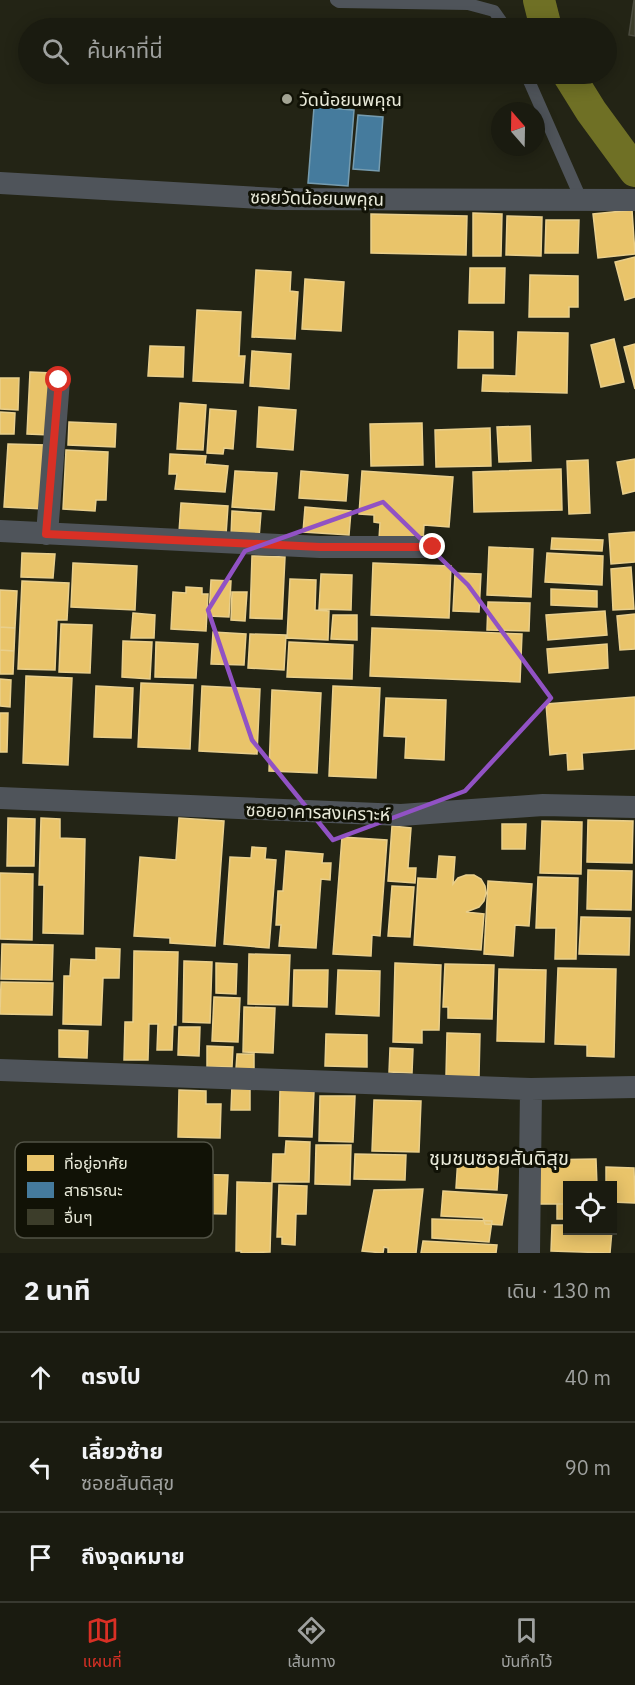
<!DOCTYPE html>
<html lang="th">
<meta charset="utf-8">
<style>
:root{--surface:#1a1b10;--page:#232419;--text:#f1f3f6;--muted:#9fa19f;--line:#383930;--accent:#d93025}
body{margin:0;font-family:"IBM Plex Sans","Noto Sans Thai",sans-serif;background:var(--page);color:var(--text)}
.controls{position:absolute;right:18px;bottom:18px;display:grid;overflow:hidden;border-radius:0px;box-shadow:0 3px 15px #0003}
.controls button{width:54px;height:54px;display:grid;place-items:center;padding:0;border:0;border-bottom:2px solid var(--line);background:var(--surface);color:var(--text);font:30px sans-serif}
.compass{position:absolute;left:491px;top:102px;width:54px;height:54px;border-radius:50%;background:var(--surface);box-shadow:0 3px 15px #0003;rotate:340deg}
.stop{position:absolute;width:18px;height:18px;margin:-14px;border:4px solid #d93025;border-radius:50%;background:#fff}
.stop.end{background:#d93025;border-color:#fff;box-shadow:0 2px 6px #0008}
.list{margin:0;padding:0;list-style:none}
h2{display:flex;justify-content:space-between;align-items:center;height:78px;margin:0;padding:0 24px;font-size:26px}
h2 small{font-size:20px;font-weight:400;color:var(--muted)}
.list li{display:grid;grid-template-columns:39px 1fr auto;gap:18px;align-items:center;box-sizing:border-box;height:90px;padding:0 24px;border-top:2px solid var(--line)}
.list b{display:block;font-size:22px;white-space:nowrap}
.list p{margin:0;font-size:20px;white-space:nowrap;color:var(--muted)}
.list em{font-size:20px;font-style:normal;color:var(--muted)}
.icon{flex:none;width:33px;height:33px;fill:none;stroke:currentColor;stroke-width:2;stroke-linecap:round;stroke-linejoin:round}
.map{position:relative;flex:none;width:635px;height:1253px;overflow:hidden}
.search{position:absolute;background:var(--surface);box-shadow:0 3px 15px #0003;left:18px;right:18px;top:18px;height:66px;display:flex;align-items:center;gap:15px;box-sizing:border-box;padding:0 21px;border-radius:33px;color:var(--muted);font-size:22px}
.sheet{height:348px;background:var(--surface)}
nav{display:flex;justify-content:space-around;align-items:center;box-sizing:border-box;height:84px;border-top:2px solid var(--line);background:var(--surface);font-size:16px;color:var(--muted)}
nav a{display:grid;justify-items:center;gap:3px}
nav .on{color:var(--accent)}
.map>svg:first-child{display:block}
.homes{fill:#e9c46a;stroke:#e9cf8c;stroke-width:1.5}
.public{fill:#457b9d;stroke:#769caf;stroke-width:1.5}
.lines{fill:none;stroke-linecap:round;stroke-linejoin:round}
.canal{stroke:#6f7025;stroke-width:32}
.building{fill:#3c3d2a;stroke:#4c4c3f;stroke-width:1.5}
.service{stroke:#4f545a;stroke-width:12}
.minor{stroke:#4f545a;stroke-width:22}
.route{stroke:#d93025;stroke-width:8}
.marked{fill:none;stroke:#9152c4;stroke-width:4.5;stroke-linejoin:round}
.poi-dot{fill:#a4a595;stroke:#111206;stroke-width:2}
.labels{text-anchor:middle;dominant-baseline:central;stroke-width:6;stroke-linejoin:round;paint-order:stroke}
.poi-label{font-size:18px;fill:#e9eada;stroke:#111206;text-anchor:start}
.street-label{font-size:18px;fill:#e9eada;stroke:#111206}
.neighbourhood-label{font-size:20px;fill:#e9eada;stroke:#111206}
.key{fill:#111206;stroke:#525346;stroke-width:1.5}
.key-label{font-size:16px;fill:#e9eada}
</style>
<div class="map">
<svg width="635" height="1253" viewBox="0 0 635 1253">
<rect width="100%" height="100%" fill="#232415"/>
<!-- homes -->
<path class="homes" d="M632,210L635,254L598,258L593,214Z
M473,213L502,214L501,256H473Z
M371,214L467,216L466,255L371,253Z
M507,216L542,217L541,256L506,255Z
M546,220H579L578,253H545Z
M635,257V297L625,300L615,262Z
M470,268H505L504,303H469Z
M256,270L291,272L290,291L298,292L295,339L252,337Z
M530,275L578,276V307H569V317H529Z
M305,279L344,282L341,331L302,329Z
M197,310L241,312L239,356H245L243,383L193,381Z
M459,331L493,332V368H458Z
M518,332L568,333L567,393L482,391L483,375L516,376Z
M614,339L624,382L601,387L591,345Z
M635,344V389L624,347Z
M150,346L184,347L183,377L148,376Z
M252,351L291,354L289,389L250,386Z
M30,372L53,373L50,435L27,434Z
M0,378H19L18,410L0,409Z
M180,403L206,405L203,450L177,449Z
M259,407L296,410L293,450L257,447Z
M210,409L236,411L233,449L224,448L223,454L207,453Z
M0,412L15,413L14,434H0Z
M69,422L116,424L115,447L68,445Z
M422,423L423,465L371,466L370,424Z
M530,426L531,461L499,462L497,427Z
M490,428L491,466L436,467L435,430Z
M8,444L47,445L44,509L4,507Z
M66,450L108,452L106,500H96L95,511L63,509Z
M170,454L206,456L205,464L228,466L225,492L175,489L177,474H169Z
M635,459V491L623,494L617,462Z
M588,460L590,513L569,514L567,461Z
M561,469L562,510L474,512L473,472Z
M235,471L277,473L274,510L232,507Z
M301,471L348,475L346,501L299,498Z
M362,471L453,477L449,527L424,525L423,542L379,539L380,523L374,522V515L359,514Z
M181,503L228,506L226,535L179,532Z
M305,507L351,511L349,535L303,532Z
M232,511L261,513L259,538L231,536Z
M635,532V562L611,564L609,534Z
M552,538L603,540L602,551L551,549Z
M489,547L533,549L531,597L487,595Z
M22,553L55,554L53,578L21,577Z
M547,553L603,556L602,585L545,582Z
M252,556L285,557L282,619L250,618Z
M73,563L137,566L135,610L71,607Z
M373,563L451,566L449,618L371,615Z
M631,567L634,609L613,610L611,569Z
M455,573L481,574L479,612L453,611Z
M321,574L352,575L351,610L319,609Z
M290,579L316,580L315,610L329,611L328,640L287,638Z
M211,580L231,581L229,617L209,616Z
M22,581L69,583L67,620H57L55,670L18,669Z
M186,587L202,588V594H208L206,631L171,629L173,592L186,593Z
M551,589L597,591V607L551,605Z
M0,590L17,591L15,628L0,627Z
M232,592H247L245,621L231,620Z
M488,602L530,603L529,631L487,630Z
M605,611L607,635L548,640L546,615Z
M133,613L155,615L154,638H131Z
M635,614V649L620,650L617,616Z
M333,615H357V640L331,639Z
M61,624L92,625L90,673L59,672Z
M0,627L15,628L14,651L0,650Z
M372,628L522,634L520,682L370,676Z
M213,632L246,634L244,665L211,664Z
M250,634L286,635L284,670L248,668Z
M123,641L152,642L150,679L122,677Z
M156,642L198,644L196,678L155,677Z
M289,642L353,645L352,679L287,677Z
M607,644L608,668L549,673L547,649Z
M0,650L14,651L13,674H0Z
M26,676L72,678L68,765L23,763Z
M0,679L11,680L10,707L0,706Z
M141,683L193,685L190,749L138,747Z
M96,686L133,688L131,738L94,737Z
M202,686L260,689L257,754L199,751Z
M333,686L380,688L376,778L329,776Z
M272,690L321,693L317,773L269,771Z
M635,697V749L582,753L583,769L568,770L567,753L550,755L546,704Z
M386,698L446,700L444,760L405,758L406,737L384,736Z
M0,713H8L7,752H0Z
M8,818L35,819L34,866H7Z
M41,818L60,819V838L85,839L83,934L43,933L44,885H39Z
M179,818L224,821L215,946L170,943V938L134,936L140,857L176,860Z
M588,820L633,821L632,863L587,862Z
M542,821L582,822L581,874L540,873Z
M502,824H526L525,849H502Z
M392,826L411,828L408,868H416L415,883L388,881Z
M342,837L387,840L380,936L372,935L371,956L333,954Z
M252,847L266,848L265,859L276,860L269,948L224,944L230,857L251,858Z
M286,851L323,854L322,863H331L330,880L321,879L316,948L279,946L281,925H276L278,891H283Z
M439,856L455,857L453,884L458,878L466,875H474L481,879L485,886L486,893L484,901L479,907L466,912L484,914L481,950L414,945L418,878L437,879Z
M588,870L632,871L631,910L587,909Z
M0,873L33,874L32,940L0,939Z
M538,877L578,878L576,959H555L556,928H536Z
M488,881L532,884L529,926L515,925L513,956L484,954Z
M392,886L414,887L410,937L388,936Z
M581,917L630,918L629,955L579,954Z
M2,944L53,945L52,980L1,979Z
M96,948L120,949L119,978H103L101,1025L63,1024L64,976H70L71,959L96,960Z
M134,951L178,952L176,1025H173L172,1050H157L158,1024H149L148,1060H124L125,1022H133Z
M249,954L290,955L288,1005L248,1004Z
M184,961L212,962L210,1023L183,1022Z
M216,963L237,964L236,994L216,993Z
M395,963L441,965L439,1030H422V1043L393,1042Z
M445,964L494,965L492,1019L448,1018V1007H443Z
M558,968L616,969L614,1057L587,1056V1045L555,1044Z
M499,969L546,970L544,1042L497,1041Z
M294,970H328L327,1007L293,1006Z
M338,970L380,971L379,1016L336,1014Z
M1,982L53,983L52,1015L0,1014Z
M214,997L240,998L238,1042L212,1041Z
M244,1007L275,1008L273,1053L243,1052Z
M179,1027H200L199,1056L178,1055Z
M59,1030L88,1031L87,1058L59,1057Z
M447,1033L480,1034L479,1077L446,1076Z
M326,1034L367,1035V1067L325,1066Z
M207,1046L233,1047L232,1067H207Z
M390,1048L413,1049L412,1073L389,1072Z
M237,1054H254V1069H236Z
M232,1085H250V1110H231Z
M179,1090L206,1091V1104H221L220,1138L178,1137Z
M280,1090L314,1091L312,1137L279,1136Z
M320,1096H355L353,1142L319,1141Z
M374,1100L421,1101L419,1152L372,1151Z
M286,1141L310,1142L309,1182H272L273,1154H285Z
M316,1145H351L350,1185L315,1184Z
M355,1154L406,1155L405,1180L354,1179Z
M458,1157L499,1159L497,1190L456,1188Z
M596,1159L597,1186H568V1204H537L536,1160Z
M606,1167L634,1168L635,1203L612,1202V1186H606Z
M175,1174L228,1175L226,1214L174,1213Z
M237,1182L272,1183L270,1252L241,1253V1251H236Z
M279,1185L307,1186L306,1214H296L295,1245L282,1244V1237H277Z
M423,1189L416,1253H388V1248L384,1247L383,1253L362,1251L374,1190Z
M443,1191L507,1195L502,1225L485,1224L483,1218L441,1216Z
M557,1204H568V1219H557Z
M432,1219L492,1221L489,1242L432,1238Z
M552,1225H568V1230H612L610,1253L551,1251Z
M423,1241L497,1245L496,1253H421Z"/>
<!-- public -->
<path class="public" d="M314,107L354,110L348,186L308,183Z
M358,115L383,117L379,171L353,169Z"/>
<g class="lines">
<!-- canal -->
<path class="canal" d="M539,0L546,28
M568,74L591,111L635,171"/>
</g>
<!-- building -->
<path class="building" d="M634,0H635V36L629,35Z"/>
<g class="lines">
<!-- service -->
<path class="service" d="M336,0L339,2L468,4L494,11L506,28
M526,74L581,199"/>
<!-- minor -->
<path class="minor" d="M0,183L277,199L635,200
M0,531L320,547H433
M47,534L59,380
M0,798L401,815L543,805L635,807
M0,1070L531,1089L635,1087
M529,1253L531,1089"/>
</g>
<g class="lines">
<!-- route -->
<path class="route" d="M59,380L46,534L320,547H433"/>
</g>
<!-- marked area -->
<path class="marked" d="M383,502L468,585L551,698L465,791L333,840L252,740L208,610L245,551Z"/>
<!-- markers -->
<circle class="poi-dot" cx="287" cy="99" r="6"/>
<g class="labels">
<!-- poi labels -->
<g class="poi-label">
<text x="299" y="99">วัดน้อยนพคุณ</text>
</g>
<!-- street labels -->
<g class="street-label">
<text transform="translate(317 198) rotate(1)">ซอยวัดน้อยนพคุณ</text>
<text transform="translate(318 812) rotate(2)">ซอยอาคารสงเคราะห์</text>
</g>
<!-- neighbourhood labels -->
<g class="neighbourhood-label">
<text x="499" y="1157">ชุมชนซอยสันติสุข</text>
</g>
</g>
<!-- legend -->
<rect x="15" y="1142" width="198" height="96" rx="9" class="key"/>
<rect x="27" y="1155" width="27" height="16" fill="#e9c46a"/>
<rect x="27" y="1182" width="27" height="16" fill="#457b9d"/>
<rect x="27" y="1209" width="27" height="16" fill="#3c3d2a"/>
<g class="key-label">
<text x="64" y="1169">ที่อยู่อาศัย</text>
<text x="64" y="1196">สาธารณะ</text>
<text x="64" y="1223">อื่นๆ</text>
</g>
</svg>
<div class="controls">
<button><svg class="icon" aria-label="locate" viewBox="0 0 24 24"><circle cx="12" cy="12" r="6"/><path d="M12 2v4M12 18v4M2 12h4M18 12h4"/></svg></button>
</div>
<svg class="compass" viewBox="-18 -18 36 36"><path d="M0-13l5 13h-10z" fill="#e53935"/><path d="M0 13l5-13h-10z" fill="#9fa19f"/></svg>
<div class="stop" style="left:59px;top:380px"></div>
<div class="stop end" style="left:433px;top:547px"></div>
<div class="search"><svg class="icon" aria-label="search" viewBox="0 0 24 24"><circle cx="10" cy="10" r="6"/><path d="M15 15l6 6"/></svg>ค้นหาที่นี่</div>
</div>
<section class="sheet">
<h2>2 นาที<small>เดิน · 130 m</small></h2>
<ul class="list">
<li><svg class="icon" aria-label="ahead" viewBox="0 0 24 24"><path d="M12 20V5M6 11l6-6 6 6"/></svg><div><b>ตรงไป</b></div><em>40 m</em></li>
<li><svg class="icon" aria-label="left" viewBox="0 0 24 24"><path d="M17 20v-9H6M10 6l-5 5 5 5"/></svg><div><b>เลี้ยวซ้าย</b><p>ซอยสันติสุข</p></div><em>90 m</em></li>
<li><svg class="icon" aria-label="arrive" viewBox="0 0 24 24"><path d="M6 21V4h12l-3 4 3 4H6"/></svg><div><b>ถึงจุดหมาย</b></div></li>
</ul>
</section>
<nav>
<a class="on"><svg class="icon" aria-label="map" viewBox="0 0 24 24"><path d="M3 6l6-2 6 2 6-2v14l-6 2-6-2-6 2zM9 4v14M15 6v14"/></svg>แผนที่</a>
<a><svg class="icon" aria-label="directions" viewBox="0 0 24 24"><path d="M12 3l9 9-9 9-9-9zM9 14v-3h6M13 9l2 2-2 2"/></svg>เส้นทาง</a>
<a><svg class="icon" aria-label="saved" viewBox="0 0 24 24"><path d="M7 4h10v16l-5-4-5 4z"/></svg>บันทึกไว้</a>
</nav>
